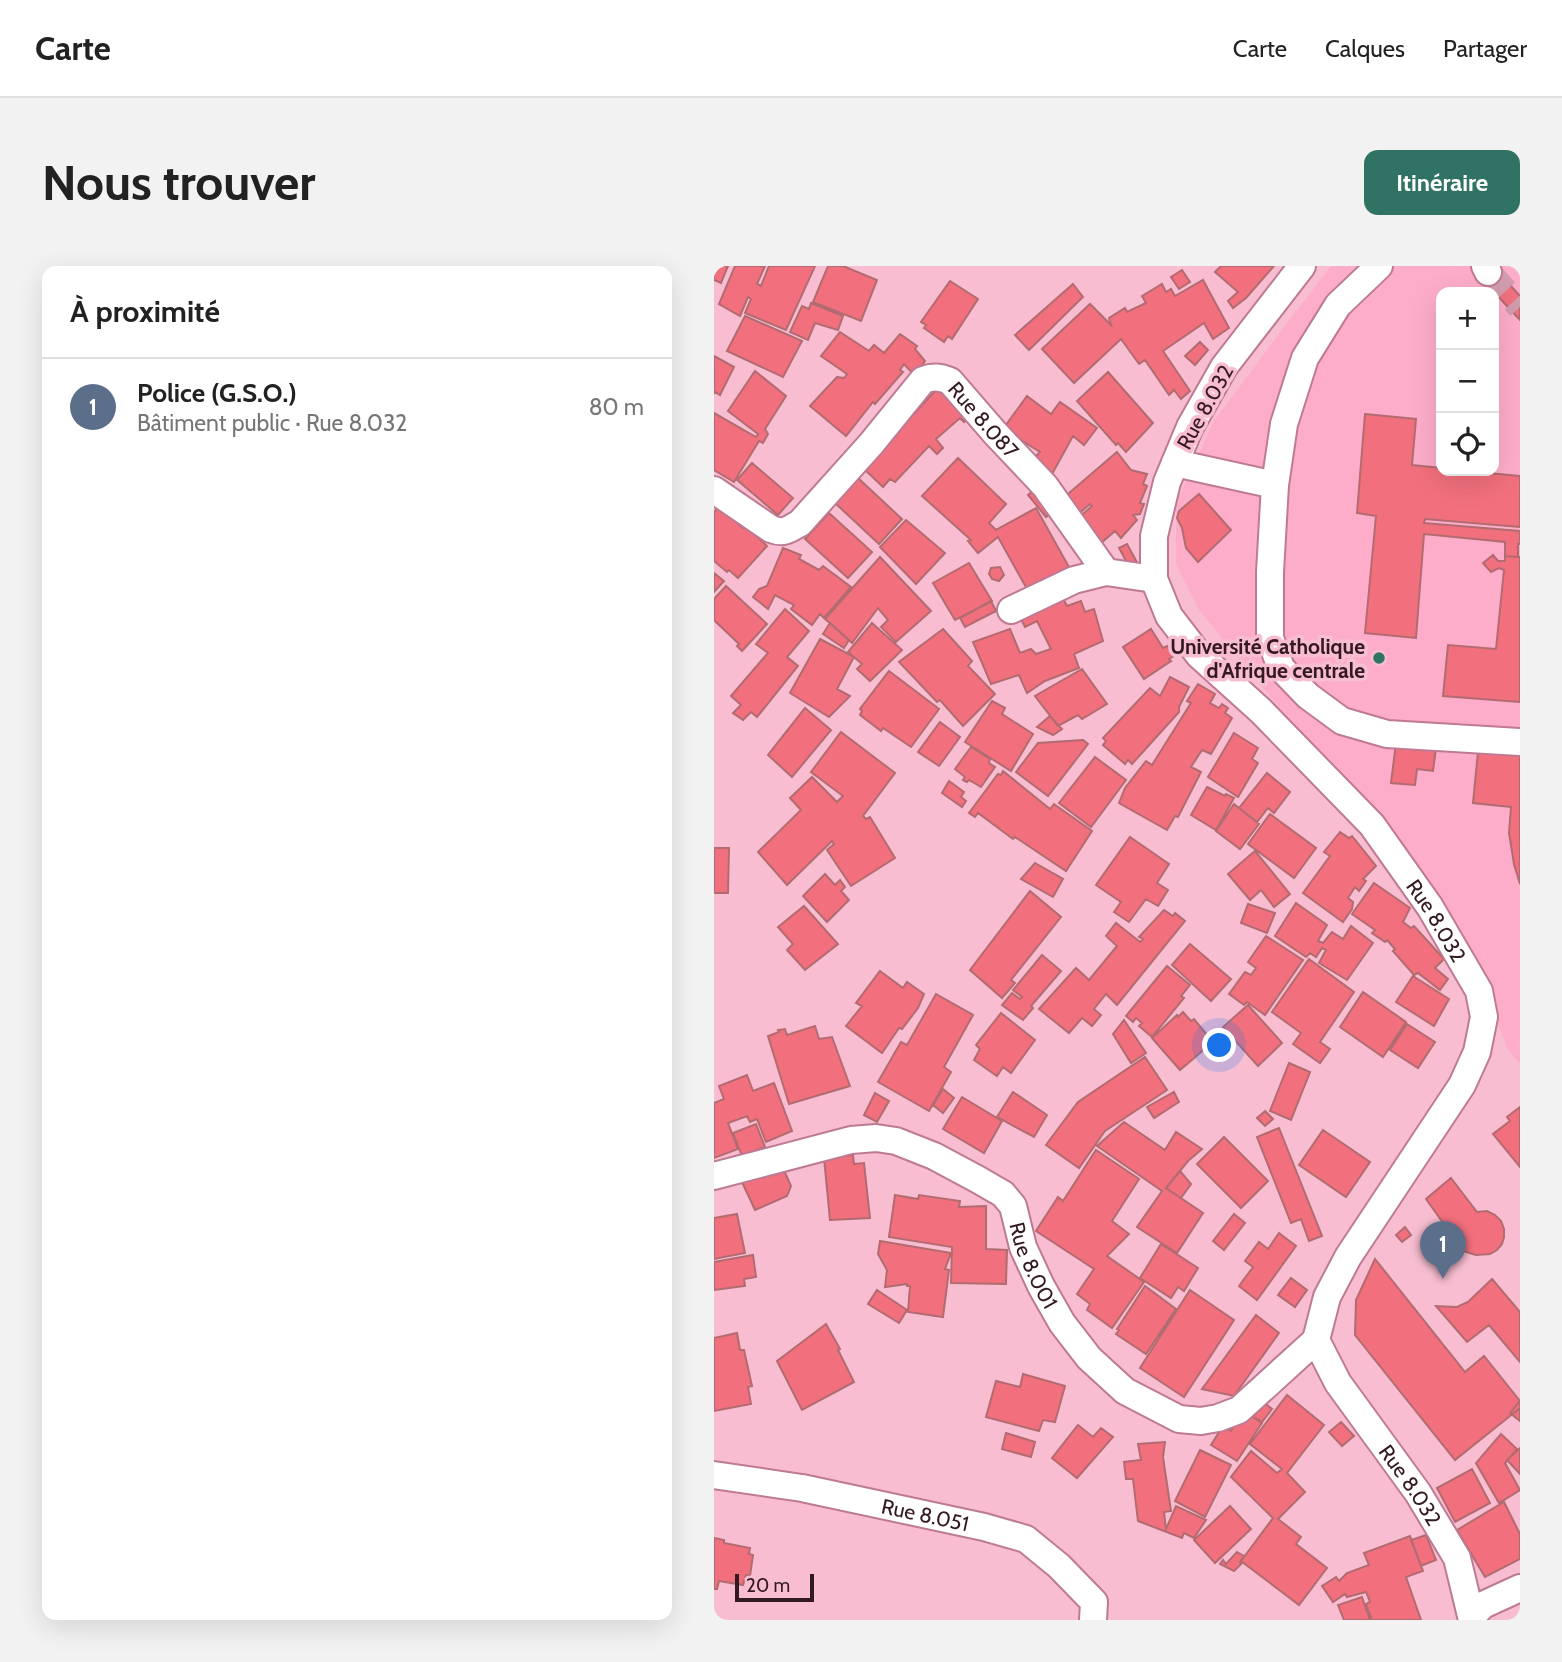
<!DOCTYPE html>
<html lang="fr">
<meta charset="utf-8">
<style>
:root{--surface:#fff;--page:#f2f2f2;--text:#222;--muted:#767676;--line:#e0e0e0;--accent:#307364}
body{margin:0;font-family:Cabin,sans-serif;background:var(--page);color:var(--text)}
.controls{position:absolute;right:21px;top:21px;display:grid;overflow:hidden;border-radius:14px;box-shadow:0 7px 28px #0002}
.controls button{width:63px;height:63px;display:grid;place-items:center;padding:0;border:0;border-bottom:2px solid var(--line);background:var(--surface);color:var(--text);font:35px sans-serif}
.scale{position:absolute;left:21px;bottom:18px;width:79px;box-sizing:border-box;padding-left:7px;border:4px solid #331923;border-top:0;font-size:19px;line-height:24px;white-space:nowrap;color:#331923;-webkit-text-stroke:5px #f8bdd1;paint-order:stroke}
.you{position:absolute;left:506px;top:780px;width:24px;height:24px;margin:-18px;border:5px solid #fff;border-radius:50%;background:#1a73e8;box-shadow:0 0 0 10px #1a73e833}
.badge{display:grid;place-items:center;width:46px;height:46px;border-radius:50%;background:var(--accent);color:#fff;font-size:23px;font-weight:700}
.pin{position:absolute;translate:-50% -58px;filter:drop-shadow(0 2px 4px #0008)}
.pin::after{content:'';position:absolute;top:37px;width:24px;height:21px;background:inherit;clip-path:polygon(0 0,100% 0,50% 100%)}
.list{margin:0;padding:0;list-style:none}
h2{display:flex;justify-content:space-between;align-items:center;height:91px;margin:0;padding:0 28px;font-size:30px}
h2 small{font-size:23px;font-weight:400;color:var(--muted)}
.list li{display:grid;grid-template-columns:46px 1fr auto;gap:21px;align-items:center;box-sizing:border-box;height:98px;padding:0 28px;border-top:2px solid var(--line)}
.list b{display:block;font-size:26px;white-space:nowrap}
.list p{margin:0;font-size:23px;white-space:nowrap;color:var(--muted)}
.list em{font-size:23px;font-style:normal;color:var(--muted)}
.icon{flex:none;width:38px;height:38px;fill:none;stroke:currentColor;stroke-width:2;stroke-linecap:round;stroke-linejoin:round}
.map{position:relative;flex:none;width:806px;height:1354px;overflow:hidden;border-radius:14px}
header{display:flex;align-items:center;gap:42px;box-sizing:border-box;height:98px;padding:0 35px;background:var(--surface);border-bottom:2px solid var(--line)}
header strong{font-size:33px}
nav{display:flex;gap:38px;margin-inline-start:auto;font-size:24px}
.intro{display:flex;align-items:center;justify-content:space-between;box-sizing:border-box;height:168px;padding:0 42px}
h1{margin:0;font-size:49px}
.button{padding:18px 32px;border-radius:14px;background:var(--accent);color:#fff;font-size:24px;font-weight:700}
main{display:flex;gap:42px;padding:0 42px}
aside{flex:1;background:var(--surface);border-radius:14px;box-shadow:0 7px 28px #0002}
.map>svg:first-child{display:block}
.built{fill:#fdadca;fill-rule:evenodd}
.building{fill:#f2707d;stroke:#b26b70;stroke-width:2}
.lines{fill:none;stroke-linecap:round;stroke-linejoin:round}
.minor-tunnel{stroke:#d19cae;stroke-width:26;stroke-dasharray:26 13;stroke-linecap:butt}
.minor-casing{stroke:#be7a93;stroke-width:30}
.minor{stroke:#fff;stroke-width:26}
.poi-dot{fill:#307364;stroke:#f8bdd1;stroke-width:2.5}
.labels{text-anchor:middle;dominant-baseline:central;stroke-width:7;stroke-linejoin:round;paint-order:stroke}
.street-label{font-size:21px;fill:#331923;stroke:#f8bdd1}
.poi-label{font-size:21px;font-weight:bold;fill:#331923;stroke:#f8bdd1;text-anchor:end}
</style>
<header>
<strong>Carte</strong>
<nav><a>Carte</a><a>Calques</a><a>Partager</a></nav>
</header>
<div class="intro"><h1>Nous trouver</h1><a class="button">Itinéraire</a></div>
<main>
<aside>
<h2>À proximité<small></small></h2>
<ul class="list">
<li><span class="badge" style="background:#5c6f8a">1</span><div><b>Police (G.S.O.)</b><p>Bâtiment public · Rue 8.032</p></div><em>80 m</em></li>
</ul>
</aside>
<div class="map">
<svg width="806" height="1354" viewBox="0 0 806 1354">
<rect width="100%" height="100%" fill="#f8bdd1"/>
<!-- built -->
<path class="built" d="M617,0H806V797L794,784L780,747L654,538L564,440L485,344L462,298V237L500,155L573,57ZM727,26H780V205H727Z"/>
<!-- building -->
<path class="building" d="M0,0H14L7,17L0,14Z
M21,0H51L43,18L47,20L55,0H101L72,64L31,47L37,33L34,31L26,50L5,38Z
M114,0H129L163,14L147,55L99,36Z
M507,0H560L532,32L519,42L514,35L524,26L501,6Z
M780,1L806,30V54L767,12Z
M468,4L476,16L465,23L457,11Z
M489,14L515,62L499,73L490,57L449,85L476,125L467,133L460,124L455,129L431,94L425,98L407,73L360,117L328,83L376,38L397,59L395,52L411,42L413,46L432,37L428,30L448,18L452,26L457,23L461,30Z
M236,15L264,33L238,73L234,70L230,76L210,62L212,59L207,56Z
M359,18L369,31L315,84L301,69Z
M97,37L129,50L124,64L101,57L94,74L76,66L88,40L95,43Z
M31,50L88,75L69,111L13,85Z
M126,66L155,85L160,79L170,87L186,68L203,80L201,83L211,95L201,110L190,98L186,104L189,106L161,138L159,136L132,170L96,140L123,111L130,112L133,108L107,90Z
M486,76L494,84L481,99L471,90Z
M0,90L20,101L6,129L1,126L0,128Z
M41,105L72,130L51,163L54,168L49,177L45,175L20,216L0,204V147L42,171L44,168L14,145Z
M394,106L439,157L412,186L404,177L402,179L363,135Z
M223,123L260,145L250,156L246,152L222,173L229,182L223,188L215,180L181,216L176,213L169,221L149,202Z
M313,130L337,148L346,136L383,162L370,179L359,170L337,210L319,193L326,186L289,163Z
M651,148L702,153L698,199L727,202V205H753L806,210V261L711,253L710,257L806,265V278H804V291L791,290V276L710,268L702,372L651,367L662,250L643,247Z
M403,186L417,204L433,208L429,218L433,220L426,237L430,238L426,248L419,249L423,254L407,272L401,265L386,278L364,252L378,240L376,238L362,250L348,233Z
M244,192L292,238L275,257L282,264L322,242L355,301L313,323L284,271L264,287L254,275L257,274L208,230Z
M38,197L79,232L64,249L23,214Z
M144,212L188,253L165,278L121,237Z
M323,222L341,244L332,251L314,229Z
M485,228L517,264L484,296L472,282L468,262L463,252L465,245Z
M5,241L29,262L31,260L53,280L24,312L15,304L13,306L0,295V246Z
M115,247L158,286L134,312L91,273Z
M192,254L231,287L202,318L166,281Z
M413,278L425,300L417,304L405,282Z
M69,282L87,289L85,293L105,304L109,300L137,321L110,352L106,348L98,359L77,343L80,339L61,329L54,343L39,331L45,323L53,320Z
M779,289L784,295H791V290L806,291V436L729,430L734,379L782,383L790,304L785,302L777,306L769,297Z
M166,291L217,345L182,376L167,361L174,354L164,342L138,377L111,353Z
M255,297L278,335L241,354L219,317Z
M286,301L290,309L285,315L278,313L275,308L277,302Z
M0,307L10,315L0,326Z
M12,320L53,358L28,385L23,380L25,378L0,354V333Z
M346,326L353,340L367,335L371,346L380,343L389,375L360,388L365,402L331,415L313,427L305,409L277,418L259,376L296,363L306,387L317,383L322,388L337,383L323,355L311,361L301,341Z
M277,335L282,345L251,361L246,352Z
M71,343L95,365L73,391L84,400L43,451L37,446L29,454L19,447L27,439L17,430L54,387L42,378Z
M116,357L135,374L130,382L109,368Z
M158,357L188,384L156,415L143,403L148,398L134,386Z
M229,363L258,395L254,400L281,428L249,460L226,434L223,436L185,396Z
M437,363L449,382L453,380L460,390L455,393L457,395L430,413L409,381Z
M106,373L140,391L123,423L136,430L115,451L76,427Z
M368,403L393,438L368,453L364,449L344,460L321,430Z
M175,405L225,443L197,481L169,462L167,465L146,449L148,445L146,443Z
M456,411L475,421L465,441V446L418,498L414,494L411,498L389,479L392,475L389,472L436,422L446,430Z
M484,418L501,428L496,437L505,442L508,438L514,442L511,447L518,452L497,488L488,484L477,501L487,506L464,551L461,550L453,564L405,537L411,522L432,495L438,499L477,437L473,435Z
M278,435L291,442L288,448L319,468L297,505L251,476Z
M91,442L117,464L78,511L54,489Z
M336,450L348,463L339,469L323,461Z
M226,456L246,471L225,500L204,486Z
M127,466L181,507L149,550L152,553L156,551L181,592L137,620L113,584L120,578L118,575L73,619L44,586L87,544L76,532L98,511L123,536L129,530L97,506Z
M520,467L544,482L538,493L544,497L524,531L494,511Z
M369,474L374,478L334,530L302,506L324,477Z
M682,477L722,482L719,505L703,503L701,519L677,517Z
M257,481L276,493L275,497L281,501L267,521L255,514L253,516L249,514L251,511L241,503Z
M764,486L806,490V618L800,598L795,567L797,541L759,537Z
M381,491L412,514L377,561L345,537Z
M289,505L336,543L340,538L378,565L352,605L301,571L299,573L264,547L261,551L255,547L284,508L287,509Z
M553,507L576,526L560,547L554,542L543,556L525,542Z
M235,515L250,526L247,531L252,535L248,541L228,527Z
M493,521L511,530L512,528L520,532L502,564L477,549Z
M520,538L545,558L526,583L502,565Z
M556,548L602,582L580,612L534,578Z
M626,566L635,572L638,570L662,600L649,613L652,615L645,625L641,621L634,632L639,636L638,643L629,656L589,627L616,590L610,586Z
M416,571L455,598L443,617L454,624L444,640L432,633L415,656L400,646L407,636L382,619Z
M0,582H15L14,627H0Z
M541,585L576,628L560,641L547,624L536,634L514,608Z
M321,597L349,613L339,631L307,613Z
M111,608L121,619L126,614L131,621L127,625L135,634L113,656L89,630Z
M660,617L696,642L689,656L697,662L700,660L730,693L721,702L734,713L726,724L704,707L700,709L679,685L681,683L673,674L671,676L658,667L661,664L638,648Z
M316,625L347,651L297,714L301,717L288,732L256,704Z
M582,637L613,659L604,675L609,677L618,666L629,673L637,660L659,677L633,714L605,697L612,684L608,682L602,691L596,687L592,691L561,670Z
M534,638L561,647L553,667L527,657Z
M90,640L124,678L91,704L73,684L79,678L64,661Z
M450,644L459,650L461,647L471,655L403,739L392,728L380,743L387,749L378,760L368,752L355,767L325,743L362,702L375,714L403,680L392,670L402,657L426,676L429,673L425,671Z
M552,670L589,694L551,749L533,736L530,739L515,728L531,706L537,709L542,702L534,696Z
M476,678L517,713L497,735L458,699Z
M328,689L347,705L317,740L319,742L309,754L288,739L298,727L306,733L308,731L299,724Z
M595,693L640,726L606,776L616,783L606,797L579,778L587,767L558,746Z
M453,700L476,719L467,730L470,732L438,771L425,760L428,757L422,752L419,756L412,750Z
M166,705L189,722L193,716L210,728L204,742L188,763L185,762L168,787L132,760L148,740L142,737Z
M699,710L735,733L720,760L682,736Z
M649,726L692,756L669,791L626,761Z
M222,728L259,749L230,801L237,806L215,845L164,816L187,776L193,779Z
M534,739L568,777L544,800L509,761Z
M469,746L477,755L480,753L499,776L466,804L438,772L463,749L464,751Z
M287,747L321,774L297,807L289,801L283,810L260,794L266,783L262,779Z
M410,754L432,787L417,797L399,768Z
M693,758L721,776L704,802L676,784Z
M101,760L105,773L118,771L136,820L75,838L54,770L65,766L64,764L71,763L73,769Z
M431,791L453,824L391,865L365,902L332,879L364,836Z
M575,797L596,806L577,854L556,845Z
M33,809L39,825L60,817L78,865L52,876L43,853L36,856L33,850L14,857L24,883L0,892V837L10,833L5,820Z
M229,823L240,832L229,847L219,839Z
M299,826L333,849L320,871L283,851Z
M460,826L465,836L440,852L433,841Z
M161,827L175,835L163,856L150,849Z
M248,831L288,855L270,887L229,863Z
M806,841V901L779,868L796,855L793,851Z
M551,845L559,853L551,860L543,852Z
M410,856L451,884L462,866L488,883L474,895L452,922L489,947L463,987L423,961L448,925L383,880Z
M42,858L51,881L28,890L19,867Z
M565,862L608,970L595,975L587,953L577,957L543,871Z
M609,864L656,896L632,931L585,899Z
M510,871L554,915L527,942L483,898Z
M382,884L425,913L398,955L415,968L393,990L430,1016L398,1062L373,1044L376,1038L363,1028L380,1003L322,965L344,931L349,935Z
M139,889L140,898L150,897L156,952L116,954L110,892Z
M69,902L77,920L73,930L41,944L28,916Z
M466,905L477,918L467,932L452,922Z
M737,912L763,946L773,945L781,949L787,955L790,963V971L788,978L783,984L776,988L762,989L749,985L712,933Z
M181,929L204,933L205,929L246,935L245,941L272,940V983L293,984L292,1018L237,1017L238,981L175,971Z
M23,948L31,987L0,993V952Z
M520,948L531,957L510,984L499,975Z
M691,961L697,969L688,976L682,969Z
M565,967L582,980L543,1034L525,1020L539,1001L531,995L545,976L554,983Z
M166,975L237,987L231,1003L235,1004L229,1051L194,1046L196,1020H193V1018L171,1021L173,1004L164,988Z
M447,978L484,1002L470,1025L464,1021L457,1032L426,1012Z
M39,989L42,1011L30,1013L31,1020L0,1024V996Z
M661,993L751,1106L770,1090L806,1135V1142L741,1194L641,1069L642,1034Z
M577,1012L593,1024L581,1041L564,1029Z
M778,1013L806,1046V1096L775,1059L753,1076L722,1040L743,1041L754,1036Z
M431,1020L462,1043L432,1088L402,1068L405,1064L403,1063Z
M163,1024L193,1044L185,1057L154,1038Z
M476,1024L520,1054L470,1131L426,1102Z
M542,1049L565,1067L520,1130L488,1123Z
M112,1058L126,1083L124,1084L140,1116L88,1144L63,1095Z
M23,1067L26,1084H30L38,1120L34,1121L37,1138L0,1145V1072Z
M309,1108L351,1120L341,1156L329,1154L325,1165L272,1151L282,1115L306,1121Z
M573,1129L610,1159L573,1207L591,1226L564,1253L587,1271L582,1278L613,1302L585,1339L527,1295L559,1252L517,1211L537,1185L563,1207L568,1203L536,1178Z
M806,1135V1155L796,1147Z
M552,1138L558,1143L548,1156L538,1150Z
M530,1145L548,1157L523,1195L497,1179L509,1160L517,1165Z
M627,1156L640,1170L628,1180L615,1166Z
M364,1159L379,1171L387,1162L399,1171L363,1212L338,1192Z
M292,1167L321,1176L317,1191L288,1183Z
M787,1168L803,1183L791,1197L806,1224L785,1237L762,1197Z
M451,1176L449,1191L457,1245L450,1246L452,1263L462,1240L492,1254L480,1272L470,1267L468,1272L424,1255L419,1213H412L410,1196L427,1194L424,1178Z
M806,1182V1208L793,1194Z
M486,1184L517,1199L491,1251L461,1235Z
M758,1203L776,1237L741,1256L723,1222Z
M790,1236L806,1268V1293L771,1311L743,1264Z
M516,1240L537,1263L501,1297L480,1274Z
M712,1269L722,1294L707,1300L697,1274Z
M696,1270L709,1305L692,1311L707,1354H658L652,1338L656,1336L652,1326L633,1331L631,1328L619,1336L608,1320L622,1311L625,1315L633,1307L655,1299L650,1287Z
M0,1272L10,1274V1277L36,1282L35,1288L39,1289L36,1310L32,1309L29,1319L5,1315L3,1323H0Z
M523,1286L530,1290L526,1296L528,1297L520,1305L506,1298L509,1294L512,1298Z
M648,1331L656,1354H630L624,1339Z"/>
<g class="lines">
<!-- minor-tunnel -->
<path class="minor-tunnel" d="M774,6L806,41"/>
<!-- minor casing -->
<g class="minor-casing">
<g id="minor">
<path id="s1" d="M588,0L510,101L476,161L453,216L440,270V313L455,350L485,389L547,445L658,559L716,641L765,725L770,751L763,786L748,819L634,991L613,1031L602,1074L624,1117L704,1227L743,1292L758,1354"/>
<path d="M665,0L624,39L591,92L570,158L561,219L556,306V372L567,402L594,430L628,455L673,468L806,476"/>
<path d="M771,0L774,6"/>
<path d="M461,197L561,219"/>
<path id="s2" d="M0,224L57,263C70,268 74,264 86,257L157,178L209,114C219,110 226,111 236,115L281,167L331,220L392,306L440,313"/>
<path d="M297,344L360,314L392,306"/>
<path id="s3" d="M0,910L137,874L162,872L182,875L220,890L263,913L289,928L299,940L309,981L327,1020L348,1057L375,1092L411,1125L465,1153L487,1155L504,1152L525,1144L602,1074"/>
<path id="s4" d="M0,1209L88,1222L270,1261L312,1273L345,1300L380,1336L379,1354"/>
<path d="M758,1350L769,1339L806,1322"/>
</g>
</g>
<!-- minor -->
<use href="#minor" class="minor"/>
</g>
<!-- markers -->
<circle class="poi-dot" cx="665" cy="392" r="7"/>
<g class="labels">
<!-- street labels -->
<g class="street-label">
<text transform="translate(491 141) rotate(-61)">Rue 8.032</text>
<text stroke="none"><textPath href="#s2" startOffset="368">Rue 8.087</textPath></text>
<text stroke="none"><textPath href="#s1" startOffset="802">Rue 8.032</textPath></text>
<text stroke="none"><textPath href="#s3" startOffset="385">Rue 8.001</textPath></text>
<text stroke="none"><textPath href="#s1" startOffset="1452">Rue 8.032</textPath></text>
<text stroke="none"><textPath href="#s4" startOffset="215">Rue 8.051</textPath></text>
</g>
<!-- poi labels -->
<g class="poi-label">
<text x="651" y="380">Université Catholique<tspan x="651" dy="24">d'Afrique centrale</tspan></text>
</g>
</g>
</svg>
<div class="controls">
<button>+</button>
<button>−</button>
<button><svg class="icon" aria-label="locate" viewBox="0 0 24 24"><circle cx="12" cy="12" r="6"/><path d="M12 2v4M12 18v4M2 12h4M18 12h4"/></svg></button>
</div>
<div class="scale">20 m</div>
<div class="you"></div>
<div class="pin badge" style="left:729px;top:1013px;background:#5c6f8a">1</div>
</div>
</main>
